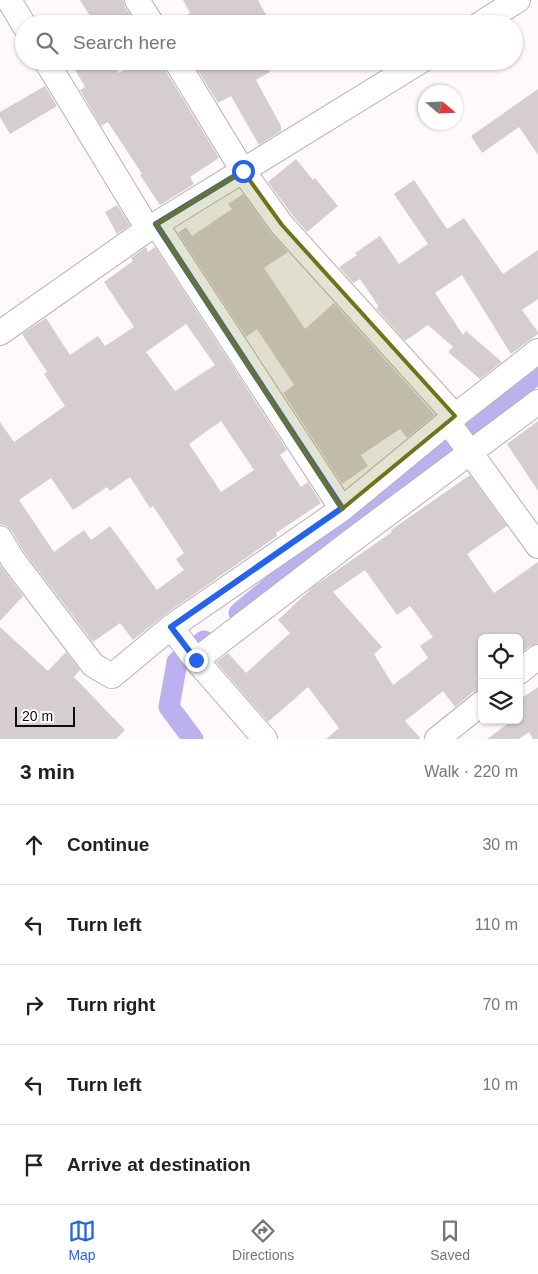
<!DOCTYPE html>
<meta charset="utf-8">
<style>
:root{--surface:#fff;--page:#f2f2f2;--text:#222;--muted:#767676;--line:#e0e0e0;--accent:#2563eb}
body{margin:0;font-family:Helvetica,sans-serif;background:var(--page);color:var(--text)}
.controls{position:absolute;right:15px;bottom:15px;display:grid;overflow:hidden;border-radius:8px;box-shadow:0 1px 4px #0004}
.controls button{width:45px;height:45px;display:grid;place-items:center;padding:0;border:0;border-bottom:1px solid var(--line);background:var(--surface);color:var(--text);font:25px sans-serif}
.compass{position:absolute;left:418px;top:85px;width:45px;height:45px;border-radius:50%;background:var(--surface);box-shadow:0 1px 4px #0004;rotate:109deg}
.scale{position:absolute;left:15px;bottom:12px;width:60px;box-sizing:border-box;padding-left:5px;border:2px solid #0f0d0e;border-top:0;font-size:14px;line-height:18px;white-space:nowrap;color:#0f0d0e;-webkit-text-stroke:4px #fff;paint-order:stroke}
.stop{position:absolute;width:15px;height:15px;margin:-11px;border:4px solid #2563eb;border-radius:50%;background:#fff}
.stop.end{background:#2563eb;border-color:#fff;box-shadow:0 1px 5px #0008}
.list{margin:0;padding:0;list-style:none}
h2{display:flex;justify-content:space-between;align-items:center;height:65px;margin:0;padding:0 20px;font-size:21px}
h2 small{font-size:16px;font-weight:400;color:var(--muted)}
.list li{display:grid;grid-template-columns:32px 1fr auto;gap:15px;align-items:center;box-sizing:border-box;height:80px;padding:0 20px;border-top:1px solid var(--line)}
.list b{display:block;font-size:19px;white-space:nowrap}
.list em{font-size:16px;font-style:normal;color:var(--muted)}
.icon{flex:none;width:28px;height:28px;fill:none;stroke:currentColor;stroke-width:2;stroke-linecap:round;stroke-linejoin:round}
.map{position:relative;flex:none;width:538px;height:739px;overflow:hidden}
.search{position:absolute;background:var(--surface);box-shadow:0 1px 4px #0004;left:15px;right:15px;top:15px;height:55px;display:flex;align-items:center;gap:12px;box-sizing:border-box;padding:0 18px;border-radius:28px;color:var(--muted);font-size:19px}
.sheet{height:465px;background:var(--surface)}
nav{display:flex;justify-content:space-around;align-items:center;box-sizing:border-box;height:70px;border-top:1px solid var(--line);background:var(--surface);font-size:14px;color:var(--muted)}
nav a{display:grid;justify-items:center;gap:2px}
nav .on{color:var(--accent)}
.map>svg:first-child{display:block}
.lines{fill:none;stroke-linecap:round;stroke-linejoin:round}
.canal{stroke:#bcb1ef;stroke-width:21}
.building{fill:#d6cdce;fill-rule:evenodd}
.street-casing{stroke:#b8b0b4;stroke-width:26}
.street{stroke:#fff;stroke-width:24}
.route{stroke:#2563eb;stroke-width:6}
.marked{fill:#707319;fill-opacity:0.2;stroke:#707319;stroke-width:4;stroke-linejoin:round}
</style>
<div class="map">
<svg width="538" height="739" viewBox="0 0 538 739">
<rect width="100%" height="100%" fill="#fff9fc"/>
<g class="lines">
<!-- canal -->
<path class="canal" d="M239,613L442,445L473,425L538,373
M193,739L169,707L177,662L204,641"/>
</g>
<!-- building -->
<path class="building" d="M80,0H123L125,7L136,24H95Z
M183,0H258L271,24H173L190,13Z
M70,61H112L119,73L138,61H162L164,68L219,158L190,177L194,184L160,205L140,175L142,174L108,122L101,126L80,90L85,87Z
M192,61H263L270,72L256,80L281,126V131L259,145L231,96L218,103Z
M45,86L57,106L10,134L0,117V112Z
M538,89V155L519,127L482,153L471,136Z
M296,159L313,180L315,178L338,206L307,232L293,216L268,182Z
M414,180L447,229L464,218L503,274L538,250V299L522,310L538,332V334L511,354L462,275L435,293L463,335L466,331L502,362L480,379L448,352L453,347L428,325L405,341L376,308L379,307L360,279L353,283L339,267L357,255L355,253L380,236L399,264L428,244L394,194Z
M243,194L271,233L288,252L264,268L305,329L334,303L435,415L407,438L400,429L361,455L368,466L342,484L283,393L294,385L257,329L246,337L178,233L186,227L192,236L232,209L228,204Z
M117,205L130,225L117,234L105,212Z
M146,247L148,252L155,247L287,450L280,455L301,487L308,482L321,503L276,533L277,536L163,616L133,640L120,623L93,642L24,552L12,531L7,526L0,524V422L14,442L65,406L44,374L47,372L22,334L46,318L70,355L98,336L105,346L134,327L104,282L133,261L131,258ZM186,324L215,365L175,391L146,352ZM221,421L254,470L221,492L189,444ZM130,477L150,508L153,506L184,553L176,559L184,570L157,590L110,526L91,540L84,530L54,552L19,500L51,478L73,510L107,487L110,491Z
M538,421V491L507,444Z
M470,475L507,526L467,554L494,593L538,562V644L530,646L519,654V638H482V690L473,692L455,707L443,691L405,721L421,739H326L339,728L308,687L268,722L216,662L228,653L246,673L290,633L278,620L313,587L392,532L391,530ZM365,570L397,615L410,606L433,637L420,646L428,658L393,685L374,654L382,647L333,592Z
M0,565L23,596L0,621Z
M0,627L48,671L66,652L80,670L74,677L125,730L116,739H0Z
M538,687V739H533L529,732L519,739H487L513,720H520L519,700Z"/>
<g class="lines">
<!-- street casing -->
<g class="street-casing">
<path id="street" d="M9,0L24,25
M137,0L152,24
M480,24L518,0
M46,61L148,229
M176,61L243,171L282,225L455,416
M156,224L342,509
M0,333L148,229L421,61
M448,422L538,546
M0,538L13,560L93,665L112,676L171,627L342,509L455,416L538,351
M171,627L196,660
M519,672L538,657
M265,739L196,660L354,539L538,402
M437,739L482,703"/>
</g>
<!-- street -->
<use href="#street" class="street"/>
</g>
<g class="lines">
<!-- route -->
<path class="route" d="M196,660L171,627L342,508L156,224L243,171"/>
</g>
<!-- marked area -->
<path class="marked" d="M243,171L282,225L455,416L342,509L156,224Z"/>
</svg>
<div class="controls">
<button><svg class="icon" aria-label="locate" viewBox="0 0 24 24"><circle cx="12" cy="12" r="6"/><path d="M12 2v4M12 18v4M2 12h4M18 12h4"/></svg></button>
<button><svg class="icon" aria-label="layers" viewBox="0 0 24 24"><path d="M12 4l9 5-9 5-9-5zM3 14l9 5 9-5"/></svg></button>
</div>
<svg class="compass" viewBox="-18 -18 36 36"><path d="M0-13l5 13h-10z" fill="#e53935"/><path d="M0 13l5-13h-10z" fill="#767676"/></svg>
<div class="scale">20 m</div>
<div class="stop" style="left:243px;top:171px"></div>
<div class="stop end" style="left:196px;top:660px"></div>
<div class="search"><svg class="icon" aria-label="search" viewBox="0 0 24 24"><circle cx="10" cy="10" r="6"/><path d="M15 15l6 6"/></svg>Search here</div>
</div>
<section class="sheet">
<h2>3 min<small>Walk · 220 m</small></h2>
<ul class="list">
<li><svg class="icon" aria-label="ahead" viewBox="0 0 24 24"><path d="M12 20V5M6 11l6-6 6 6"/></svg><div><b>Continue</b></div><em>30 m</em></li>
<li><svg class="icon" aria-label="left" viewBox="0 0 24 24"><path d="M17 20v-9H6M10 6l-5 5 5 5"/></svg><div><b>Turn left</b></div><em>110 m</em></li>
<li><svg class="icon" aria-label="right" viewBox="0 0 24 24"><path d="M7 20v-9h11M14 6l5 5-5 5"/></svg><div><b>Turn right</b></div><em>70 m</em></li>
<li><svg class="icon" aria-label="left" viewBox="0 0 24 24"><path d="M17 20v-9H6M10 6l-5 5 5 5"/></svg><div><b>Turn left</b></div><em>10 m</em></li>
<li><svg class="icon" aria-label="arrive" viewBox="0 0 24 24"><path d="M6 21V4h12l-3 4 3 4H6"/></svg><div><b>Arrive at destination</b></div></li>
</ul>
</section>
<nav>
<a class="on"><svg class="icon" aria-label="map" viewBox="0 0 24 24"><path d="M3 6l6-2 6 2 6-2v14l-6 2-6-2-6 2zM9 4v14M15 6v14"/></svg>Map</a>
<a><svg class="icon" aria-label="directions" viewBox="0 0 24 24"><path d="M12 3l9 9-9 9-9-9zM9 14v-3h6M13 9l2 2-2 2"/></svg>Directions</a>
<a><svg class="icon" aria-label="saved" viewBox="0 0 24 24"><path d="M7 4h10v16l-5-4-5 4z"/></svg>Saved</a>
</nav>
